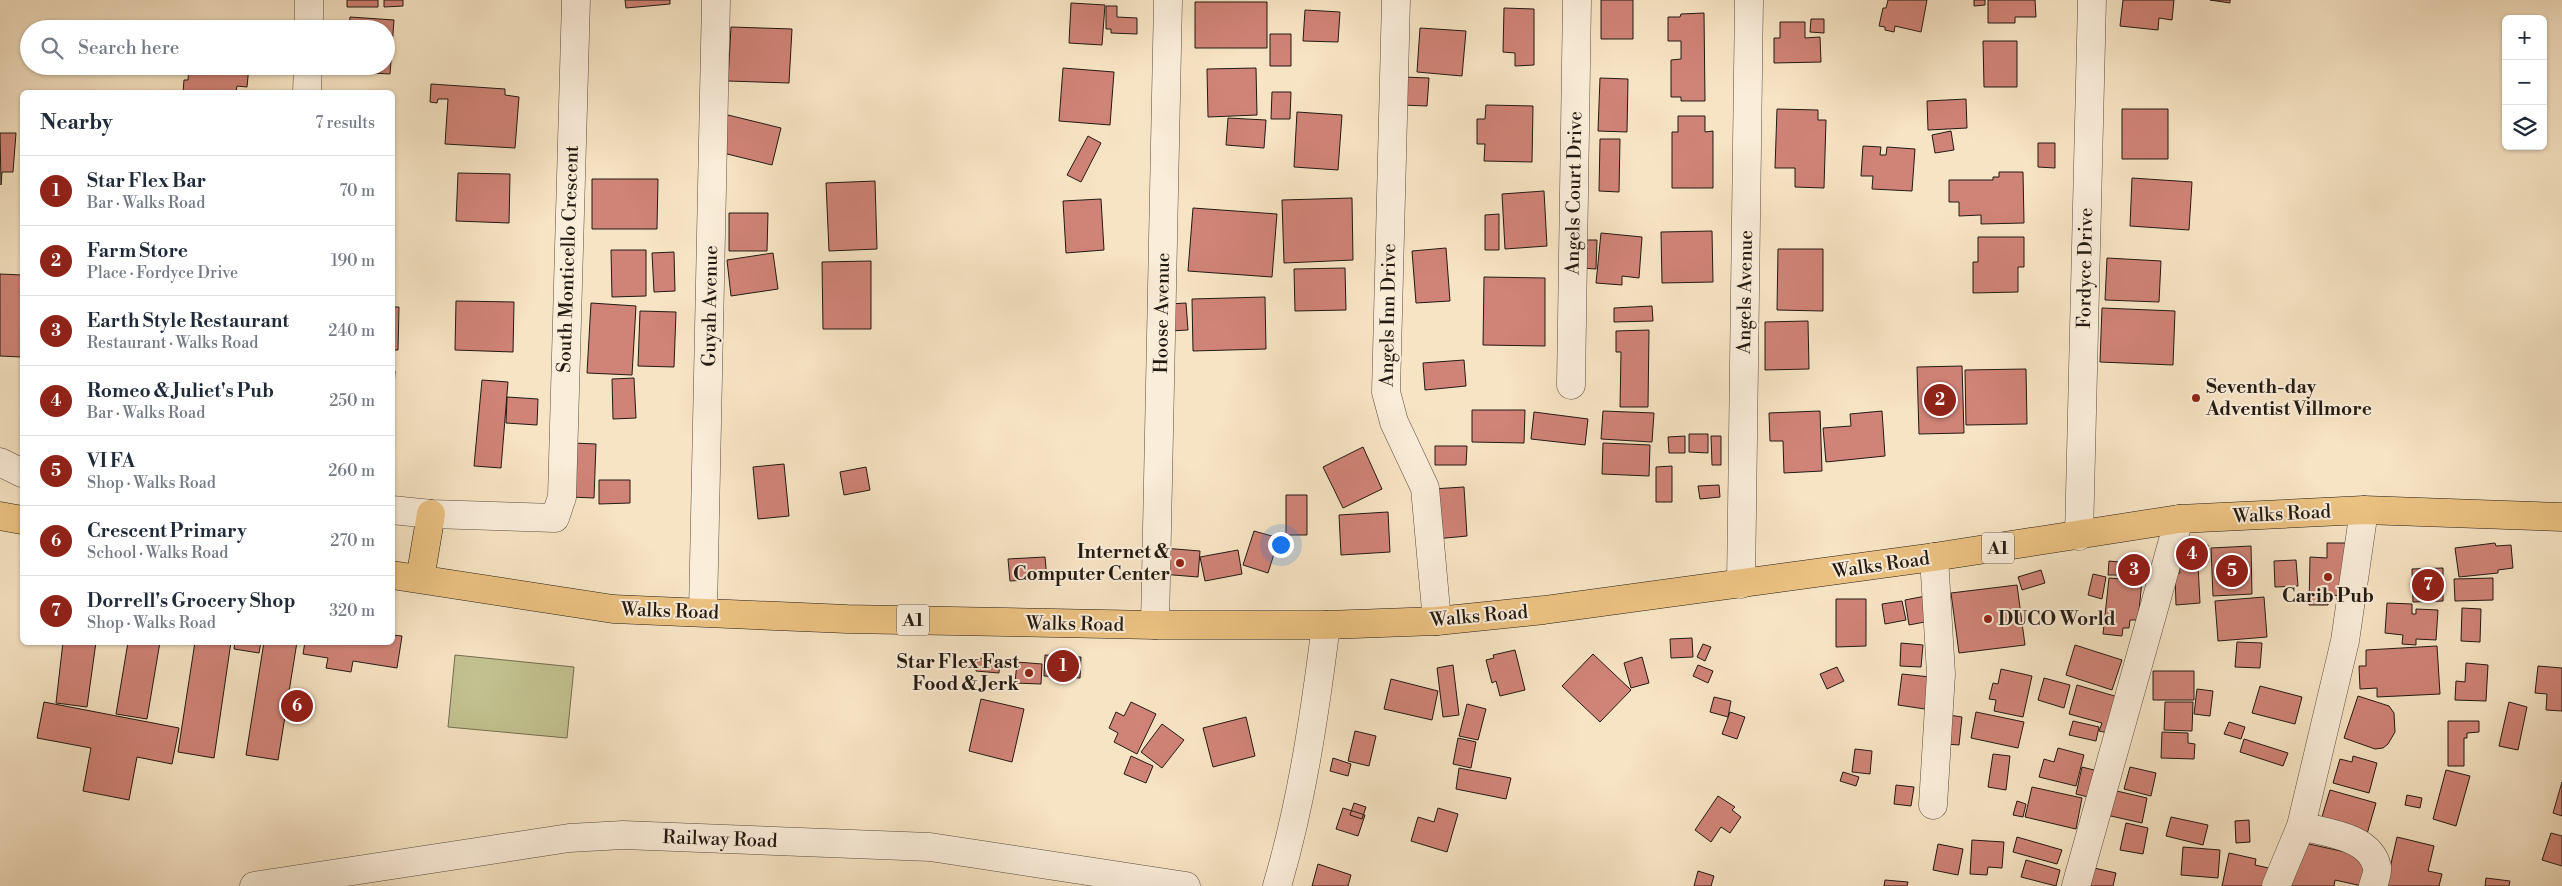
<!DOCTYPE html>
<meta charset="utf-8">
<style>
:root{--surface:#fff;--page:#f2f2f3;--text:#1f2937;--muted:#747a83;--line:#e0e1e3;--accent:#8f2418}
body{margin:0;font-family:"Libre Bodoni",serif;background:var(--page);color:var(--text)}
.controls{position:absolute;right:15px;top:15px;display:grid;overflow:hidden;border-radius:8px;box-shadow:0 1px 4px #0004}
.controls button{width:45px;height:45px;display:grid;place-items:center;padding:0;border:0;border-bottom:1px solid var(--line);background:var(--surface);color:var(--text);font:25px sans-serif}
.you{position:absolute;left:1280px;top:544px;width:18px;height:18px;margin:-12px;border:4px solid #fff;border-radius:50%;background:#1a73e8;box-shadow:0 0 0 8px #1a73e833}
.badge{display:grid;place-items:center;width:32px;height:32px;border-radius:50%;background:var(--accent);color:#fff;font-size:16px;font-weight:700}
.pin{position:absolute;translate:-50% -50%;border:2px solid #fff;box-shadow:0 1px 5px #0006}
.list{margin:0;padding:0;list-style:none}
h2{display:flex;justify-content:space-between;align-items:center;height:65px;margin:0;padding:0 20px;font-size:21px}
h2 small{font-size:16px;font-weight:400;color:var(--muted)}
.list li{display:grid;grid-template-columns:32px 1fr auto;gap:15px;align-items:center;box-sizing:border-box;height:70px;padding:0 20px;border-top:1px solid var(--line)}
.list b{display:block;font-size:19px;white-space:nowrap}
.list p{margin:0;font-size:16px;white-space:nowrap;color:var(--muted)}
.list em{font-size:16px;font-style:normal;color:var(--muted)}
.icon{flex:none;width:28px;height:28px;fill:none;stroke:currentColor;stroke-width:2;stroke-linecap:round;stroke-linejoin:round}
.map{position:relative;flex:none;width:2562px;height:886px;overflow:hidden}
.search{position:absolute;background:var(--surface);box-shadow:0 1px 4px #0004;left:20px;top:20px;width:375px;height:55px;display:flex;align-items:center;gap:12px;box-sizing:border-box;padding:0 18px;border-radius:28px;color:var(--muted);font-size:19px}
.panel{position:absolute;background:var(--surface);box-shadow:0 1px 4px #0004;left:20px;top:90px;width:375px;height:555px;border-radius:8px}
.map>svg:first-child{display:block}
.green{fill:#c3c290;stroke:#736e51}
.building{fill:#d08377;stroke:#231a12}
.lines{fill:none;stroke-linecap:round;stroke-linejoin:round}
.minor-casing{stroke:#584c3e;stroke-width:29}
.major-casing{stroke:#231a12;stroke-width:29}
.minor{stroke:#faedd9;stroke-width:28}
.major{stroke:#ecc282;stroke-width:28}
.poi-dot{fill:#8f2418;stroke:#faedd9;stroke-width:2}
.labels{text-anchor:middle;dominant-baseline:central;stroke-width:4;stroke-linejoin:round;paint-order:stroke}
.shield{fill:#faedd9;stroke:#64594e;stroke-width:1}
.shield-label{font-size:18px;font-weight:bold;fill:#231a12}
.street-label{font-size:19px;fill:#231a12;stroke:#faedd9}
.poi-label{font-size:19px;font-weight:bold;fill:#231a12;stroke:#faedd9;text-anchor:start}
</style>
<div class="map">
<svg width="2562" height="886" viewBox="0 0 2562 886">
<rect width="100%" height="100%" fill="#f7e4c4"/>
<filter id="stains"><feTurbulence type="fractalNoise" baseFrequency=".004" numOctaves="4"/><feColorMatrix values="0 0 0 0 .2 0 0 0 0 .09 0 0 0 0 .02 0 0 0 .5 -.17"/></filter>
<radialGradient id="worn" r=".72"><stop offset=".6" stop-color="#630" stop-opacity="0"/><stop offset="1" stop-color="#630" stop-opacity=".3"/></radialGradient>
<!-- green -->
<path class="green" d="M455,655L574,667L567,738L448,727Z"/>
<!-- building -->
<path class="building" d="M347,0H378V7H347Z
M384,0H403V6L384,7Z
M625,0H670V4L626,8Z
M1601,0H1633V39H1601Z
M1888,0H1927L1921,32L1895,26L1894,32L1885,30V27L1879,26L1883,8H1886Z
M1974,0H1985V5L1974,6Z
M1988,0H2035L2036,17H2015V23H1988Z
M2123,0H2174L2172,20L2159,18L2158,30L2120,26Z
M2210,0H2230V3Z
M1195,2H1267V48H1195Z
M1071,3L1105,5L1102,45L1069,43Z
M1106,6H1117V17L1137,18V34L1111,33V29H1106Z
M1504,8L1534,9V65L1515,66V53L1503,52Z
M1305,10L1340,12L1338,42L1303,41Z
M1704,13L1705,101H1681V97H1671V60L1681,59V41H1668V17H1680L1681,14Z
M350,17L394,20L390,74L355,72V66H386V29H349Z
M1811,19H1824V33L1810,32Z
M1780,22H1805V38L1820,37L1821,62L1774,63V38H1780Z
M731,27L792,29L789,83L728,81Z
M1420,28L1466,31L1462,76L1417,72Z
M1270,34H1291V66H1270Z
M1983,41H2017V87H1984Z
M189,66H249L247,87L237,86L236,92H183L184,80H188Z
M1063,68L1114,72L1110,125L1059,121Z
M1256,68L1257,115L1208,117L1207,69Z
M1403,77L1429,78L1427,106L1401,105Z
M1600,78L1628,79L1627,132L1598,131Z
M431,84L505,89V95L519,97L515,148L445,144L448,99H438L437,103L430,102Z
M1272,92H1291L1290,119H1271Z
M1966,99L1967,128L1928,130L1927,101Z
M1486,105L1533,106L1532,162L1484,161L1485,144H1477V119H1485Z
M1777,109L1818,110V120H1826L1824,188L1795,187V168H1775Z
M2122,109H2168V159H2122Z
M1297,112L1342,115L1338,170L1294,167Z
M728,115L781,128L772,165L719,152Z
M1678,116H1705V132L1713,131V188H1672V132H1678Z
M1228,118L1266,120L1264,148L1226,145Z
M1951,131L1954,150L1935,153L1932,135Z
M0,133H16L13,172H2L1,185Z
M1088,136L1101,143L1081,182L1067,175Z
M1600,139H1620L1619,192L1599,191Z
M2038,143H2055V168L2038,167Z
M1863,146L1881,147L1880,155H1886L1887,147L1915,149L1912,191L1872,189L1873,176H1861Z
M1999,172H2023L2024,223L1981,224V215L1959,216V202H1949V180H1993V177H1999Z
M458,173L510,174L509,223L456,221Z
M2132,178L2192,182L2189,230L2130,226Z
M592,179H658L657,229H592Z
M875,181L877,249L829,251L826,183Z
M1544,191L1547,246L1505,249L1502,194Z
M1352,198L1353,260L1284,263L1282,200Z
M1101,199L1104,250L1066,253L1063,201Z
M1193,208L1277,214L1272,277L1188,271Z
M729,213H768L767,251H729Z
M1499,214V250H1485V215Z
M1712,231L1713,282L1662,283L1661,232Z
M1601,233L1642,237L1639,278L1622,276V285L1596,283Z
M392,234H394L393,278H392Z
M1978,237H2024V267H2018V292L1973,293V262H1978Z
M1581,240H1597L1596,269L1581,268Z
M1446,248L1450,301L1416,303L1412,251Z
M1778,249H1823V311L1777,310Z
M611,250H646V296L612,297Z
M674,252L675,291L654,292L652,253Z
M773,253L778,289L731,296L727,260Z
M2107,258L2161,261L2159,302L2105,300Z
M871,261V329H823L822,262Z
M1345,268L1346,310L1295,311L1294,269Z
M0,274L22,275L21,357L0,356Z
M1484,277L1545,278V346L1483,345Z
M1265,297L1266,349L1193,351L1192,299Z
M456,301L514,302L513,352L455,350Z
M591,303L636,306L632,375L587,373Z
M1186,303L1188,330L1170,331L1169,304Z
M1652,306L1653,321L1614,322V308Z
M392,307H399L398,350H392Z
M2102,308L2175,311L2173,365L2100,362Z
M640,311L676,312L674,367L638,366Z
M1808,321L1809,369L1765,370V322Z
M1649,330L1648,407H1620L1621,352H1616V331Z
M1464,360L1466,386L1425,390L1423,363Z
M1962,366L1964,433L1919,434L1917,367Z
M2026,369L2027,424L1966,425L1965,370Z
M392,371H395L393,403H392Z
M634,378L636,418L613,419L612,379Z
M482,380L508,382L501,468L474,466Z
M507,397L538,399L537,425L506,423Z
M1472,410H1525L1524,443L1472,442Z
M1603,411L1654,413L1652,442L1601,439Z
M1820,411L1822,471L1784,473L1783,441H1770L1769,413Z
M1882,411L1885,456L1826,462L1823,428L1851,426L1850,414Z
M1534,412L1588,419L1585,445L1531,439Z
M1689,434H1708V453L1689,452Z
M1685,436V453H1669L1668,437Z
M1711,436H1721V465H1712Z
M573,443L596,444L594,498L570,497Z
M1603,443L1650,445L1649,476L1602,474Z
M1435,446H1467L1466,465H1435Z
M1363,447L1382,489L1343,508L1323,467Z
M784,464L789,516L758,519L753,467Z
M1672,466V502H1656V467Z
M866,467L870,490L844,495L840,472Z
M599,480H630V503L599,504Z
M1719,485L1720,497L1700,499L1698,486Z
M1464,487L1467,536L1435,539L1432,489Z
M1286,495H1307V535H1286Z
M1388,512L1390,552L1341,555L1339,515Z
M1254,531L1279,538L1268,573L1243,565Z
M2327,543H2347L2346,596L2328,595V605H2309L2310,557L2327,558Z
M2495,543L2496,546L2511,545L2513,568L2498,570V573L2459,577L2455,548Z
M2208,545V562L2176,564V546Z
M2251,546L2252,594L2213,596L2211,548Z
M1163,548L1200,551L1198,577L1161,574Z
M1238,550L1242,574L1205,581L1200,557Z
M1045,557L1047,579L1010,581L1008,559Z
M2121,560L2149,562L2148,579L2120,577Z
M2296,560L2298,586L2275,587L2274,561Z
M2109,561L2119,562V575H2108Z
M2198,565L2200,603L2176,605L2175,574L2180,573L2179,566Z
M2443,568V601L2413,602L2412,569Z
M2041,570L2045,583L2022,590L2018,577Z
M2093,574L2106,577L2102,599L2088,595Z
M2109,578L2142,581L2138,620H2130L2129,628H2123L2122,636L2103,634Z
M2493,578V600L2455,601L2454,579Z
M2017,585L2025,645L1959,653L1951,593Z
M1931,595L1935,620L1909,625L1905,600Z
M2264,597L2267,637L2218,641L2215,601Z
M1836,599H1866V646L1836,647Z
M1902,601L1906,620L1885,624L1882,604Z
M2387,603L2412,604V614H2416V609L2438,610L2436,640L2416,639V645L2402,644L2403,635L2385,633Z
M2462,608L2481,609L2480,642L2461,641Z
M392,635L402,636L397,668L353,661L351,672L326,668L328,658L303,654L305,642H392Z
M1692,638L1693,657L1671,658L1670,639Z
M63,642H96L87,707L56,703Z
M128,642H160L147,719L116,714Z
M195,642H231L214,758L178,752Z
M235,642H261L259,653L234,649Z
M264,642H297L278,760L246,755Z
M2237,642L2262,643L2260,668L2235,667Z
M1901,643L1923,645L1921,667L1900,666Z
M1703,644L1711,647L1705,661L1697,657Z
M2075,645L2122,660L2112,690L2066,675Z
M2437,646L2440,694L2377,697V688L2360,689L2359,666H2366V650Z
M1515,650L1525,690L1500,696L1496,681L1492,683L1486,660L1494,658L1493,655Z
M1593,654L1631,690L1600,722L1562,686Z
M1045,655L1081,657L1080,678L1044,676Z
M1642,657L1649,683L1631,688L1624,663Z
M977,658L1000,660L999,673L976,671Z
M1017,662L1042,664L1041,684L1015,683Z
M2466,663L2488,665L2486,701L2455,700L2456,681L2465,682Z
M1453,665L1459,715L1443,717L1437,668Z
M1698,665L1713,671L1708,683L1693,676Z
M2538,666L2562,668V711L2546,710L2547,694L2535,693Z
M1837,667L1844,681L1827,689L1820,674Z
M2001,669L2032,676L2023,717L1994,711L1996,700L1989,699L1993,683L1998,684Z
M2153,671H2194V700H2153Z
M1902,674L1930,677L1925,709L1898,705Z
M2044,678L2070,685L2064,708L2038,700Z
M1391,679L1438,691L1432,720L1384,709Z
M2077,685L2118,697L2108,733L2099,731L2102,723L2069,714Z
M2260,686L2302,697L2295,724L2252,713Z
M2197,689L2213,691L2210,716L2194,714Z
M2358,696L2389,706L2394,713L2395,732L2388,744L2383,748L2375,749L2344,738Z
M1714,697L1731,701L1728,717L1710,712Z
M981,699L1024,709L1012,762L969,751Z
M44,702L179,728L172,764L137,757L129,800L83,791L91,748L37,738Z
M1131,702L1156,714L1137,754L1114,742L1118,733L1109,728L1116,712L1124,716Z
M2165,702H2193L2192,731L2164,730Z
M2509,702L2527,707L2518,750L2499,746Z
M1467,704L1486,709L1478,740L1459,736Z
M1730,712L1745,717L1737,739L1722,734Z
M1976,712L2024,722L2018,748L1971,738Z
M1949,715L1962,717L1959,745L1945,744Z
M1246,717L1255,756L1213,767L1203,728Z
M2073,721L2099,727L2096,741L2069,735Z
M2448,721H2479V732L2467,733V738H2464V766H2448Z
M2229,722L2245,727L2241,739L2224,734Z
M1162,724L1184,740L1162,768L1141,752Z
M1355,731L1376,736L1369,766L1348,761Z
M2162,732L2188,733V743L2195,744L2194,759L2161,758Z
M1458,738L1476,742L1471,768L1453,764Z
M2244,739L2288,753L2283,766L2240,752Z
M2058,748L2084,755L2076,786L2039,777L2044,759L2054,762Z
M1855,749L1872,751L1870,774L1852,772Z
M1993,754L2010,756L2006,790L1988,787Z
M1131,756L1153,766L1146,783L1124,774Z
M2353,756L2377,763L2369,793L2333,783L2340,759L2352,762Z
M1333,758L1351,764L1348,776L1330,771Z
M2082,767L2094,770L2088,797L2076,794Z
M2130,767L2156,773L2151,796L2124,789Z
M1459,768L1511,778L1506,799L1456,789Z
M2446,770L2470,776L2456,826L2433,819Z
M1843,772L1859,777L1856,786L1840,781Z
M2562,782V816L2553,813Z
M1896,785L1914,787L1911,806L1894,804Z
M2032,787L2082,798L2076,829L2025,817Z
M2108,789L2147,798L2142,823L2102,814Z
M2330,790L2376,803L2367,834L2321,820Z
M2407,795L2422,798L2420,808L2405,805Z
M1718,796L1735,807L1732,810L1741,817L1730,833L1721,827L1711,842L1695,830Z
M2017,801L2026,804L2023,817L2013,815Z
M1354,803L1366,807L1362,819L1350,815Z
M1343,808L1365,815L1358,836L1336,829Z
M1438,808L1458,814L1447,852L1411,841L1418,817L1434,822Z
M2171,817L2208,825L2203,845L2166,836Z
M2249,820L2250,842L2236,843L2235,821Z
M2126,823L2148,828L2143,854L2120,850Z
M2551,833L2562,836V866L2542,860Z
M2017,837L2062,850L2057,864L2013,852Z
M2397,837L2434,846L2428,871L2442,874L2439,886H2386Z
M1972,840L2004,842L2002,868L1988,867L1987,875L1970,874Z
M2300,842L2368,857L2362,886L2335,880L2334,886H2291Z
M1938,844L1963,849L1958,875L1933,870Z
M2183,847L2220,850L2218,878L2181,875Z
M2229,853L2256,859L2255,865L2273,869L2269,886H2222Z
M2026,860L2060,870L2056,886L2021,877Z
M1318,864L1351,875L1348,886H1312Z
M2090,867L2116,873L2113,886H2085Z
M1698,871L1714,876L1711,886H1694Z
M2486,878L2510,881L2509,886H2485Z
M1885,880L1908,882L1907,886H1884Z"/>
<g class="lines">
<!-- minor casing -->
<g class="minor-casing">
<path id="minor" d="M1396,0L1386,392L1394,422L1425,488L1437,621
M309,29V0
M307,92L308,66
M1571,385L1577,0
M0,462L22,473
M392,510L431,514L555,518L562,497L576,0
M2079,536L2092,0
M1741,584L1749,0
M703,611L716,0
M1155,625L1168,0
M1933,805L1941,674L1934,557
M2301,826C2326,833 2370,836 2377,867C2378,872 2375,880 2373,886
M254,886L569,838L623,835L930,847L1186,886
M1277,886C1302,802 1315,712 1326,625
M2076,886L2179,519
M2276,886L2301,826L2345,641L2364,510"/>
</g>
<!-- major casing -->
<g class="major-casing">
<path id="major" d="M0,516L22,520
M392,575L613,609L847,619L1155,625H1326L1437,621L1544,610L1934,557L2179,519L2364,510L2562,517
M420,579L431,514"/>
</g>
<!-- minor -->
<use href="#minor" class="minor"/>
<!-- major -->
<use href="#major" class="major"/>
</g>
<!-- markers -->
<g class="poi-dot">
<circle cx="2196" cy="398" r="5"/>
<circle cx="1180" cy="563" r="5"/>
<circle cx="2328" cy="577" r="5"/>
<circle cx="1988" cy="619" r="5"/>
<circle cx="1029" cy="673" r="5"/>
</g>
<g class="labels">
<!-- shield labels -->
<g class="shield">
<rect x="1982" y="532.5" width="32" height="31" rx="4"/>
<rect x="897" y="604.5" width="32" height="31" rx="4"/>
</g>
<g class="shield-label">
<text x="1998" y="548">A1</text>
<text x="913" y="620">A1</text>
</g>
<!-- street labels -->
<g class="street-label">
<text transform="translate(1574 193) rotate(-89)">Angels Court Drive</text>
<text transform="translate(568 259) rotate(-88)">South Monticello Crescent</text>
<text transform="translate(2085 268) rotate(-89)">Fordyce Drive</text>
<text transform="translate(1745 292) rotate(-89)">Angels Avenue</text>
<text transform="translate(710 306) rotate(-89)">Guyah Avenue</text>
<text transform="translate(1162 313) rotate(-89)">Hoose Avenue</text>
<text transform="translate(1388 315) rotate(-89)">Angels Inn Drive</text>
<text transform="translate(2282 514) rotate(-3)">Walks Road</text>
<text transform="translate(1881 565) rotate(-8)">Walks Road</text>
<text transform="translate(670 611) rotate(2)">Walks Road</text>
<text transform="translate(1479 616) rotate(-5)">Walks Road</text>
<text transform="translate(1075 624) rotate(1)">Walks Road</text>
<text transform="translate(720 839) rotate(2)">Railway Road</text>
</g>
<!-- poi labels -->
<g class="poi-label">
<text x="2206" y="387">Seventh-day<tspan x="2206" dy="22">Adventist Villmore</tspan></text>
<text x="1170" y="552" text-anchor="end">Internet &amp;<tspan x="1170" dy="22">Computer Center</tspan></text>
<text x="2328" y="596" text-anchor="middle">Carib Pub</text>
<text x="1998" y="619">DUCO World</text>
<text x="1019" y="662" text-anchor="end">Star Flex Fast<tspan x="1019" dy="22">Food &amp; Jerk</tspan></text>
</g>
</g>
<rect width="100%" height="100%" filter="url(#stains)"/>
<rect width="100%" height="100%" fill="url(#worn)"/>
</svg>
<div class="controls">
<button>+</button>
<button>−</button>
<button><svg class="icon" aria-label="layers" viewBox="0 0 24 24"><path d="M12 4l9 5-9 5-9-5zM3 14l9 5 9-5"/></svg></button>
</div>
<div class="you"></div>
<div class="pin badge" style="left:1063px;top:666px">1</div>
<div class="pin badge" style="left:1940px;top:400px">2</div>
<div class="pin badge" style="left:2134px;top:570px">3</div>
<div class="pin badge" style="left:2192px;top:554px">4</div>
<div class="pin badge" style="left:2232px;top:571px">5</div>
<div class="pin badge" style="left:297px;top:706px">6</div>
<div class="pin badge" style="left:2428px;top:585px">7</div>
<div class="search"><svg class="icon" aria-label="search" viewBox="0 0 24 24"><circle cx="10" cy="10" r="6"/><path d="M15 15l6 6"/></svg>Search here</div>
<section class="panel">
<h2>Nearby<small>7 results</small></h2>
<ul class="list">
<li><span class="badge">1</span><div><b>Star Flex Bar</b><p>Bar · Walks Road</p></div><em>70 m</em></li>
<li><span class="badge">2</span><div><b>Farm Store</b><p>Place · Fordyce Drive</p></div><em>190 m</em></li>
<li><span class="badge">3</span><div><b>Earth Style Restaurant</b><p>Restaurant · Walks Road</p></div><em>240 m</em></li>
<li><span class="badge">4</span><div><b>Romeo &amp; Juliet's Pub</b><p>Bar · Walks Road</p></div><em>250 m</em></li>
<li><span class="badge">5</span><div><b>VI FA</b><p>Shop · Walks Road</p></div><em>260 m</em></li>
<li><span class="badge">6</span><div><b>Crescent Primary</b><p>School · Walks Road</p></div><em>270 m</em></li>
<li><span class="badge">7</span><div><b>Dorrell's Grocery Shop</b><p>Shop · Walks Road</p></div><em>320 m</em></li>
</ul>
</section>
</div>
